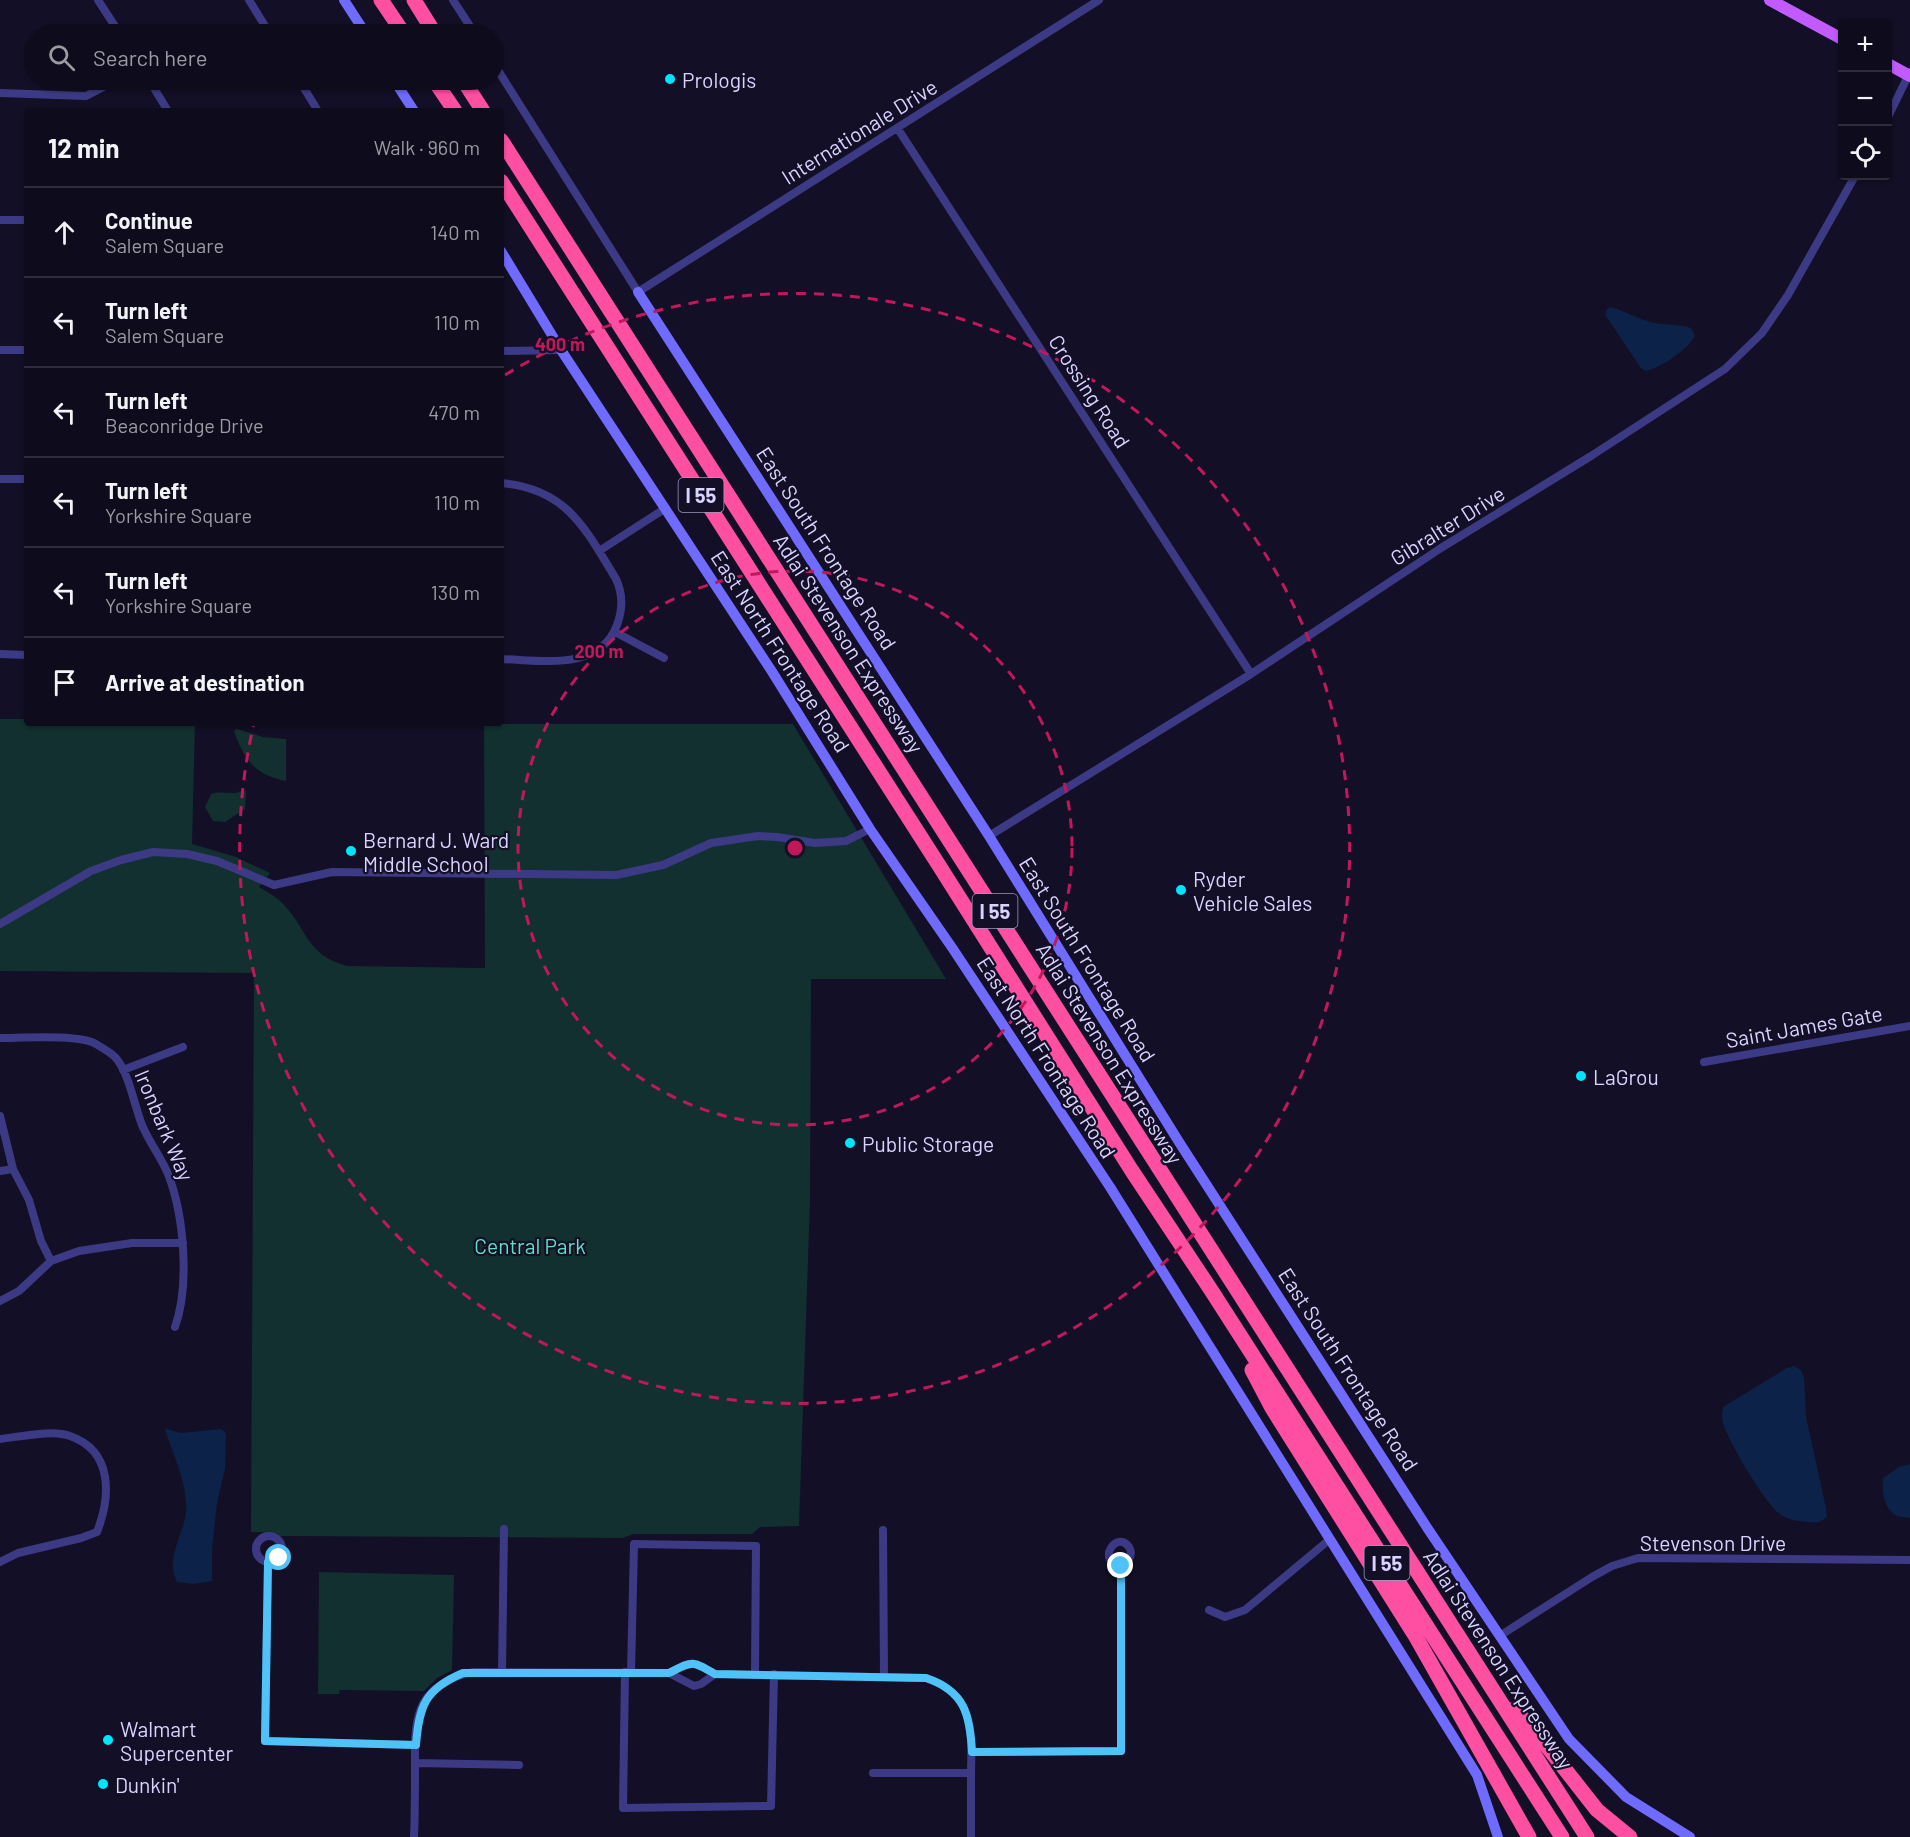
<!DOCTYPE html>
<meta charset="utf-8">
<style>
:root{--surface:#0e0b1c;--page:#1c1929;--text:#f1f3f6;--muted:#9b9ba3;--line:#2e2b3b}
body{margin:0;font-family:Barlow,sans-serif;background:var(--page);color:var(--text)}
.controls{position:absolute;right:18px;top:18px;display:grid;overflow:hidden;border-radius:6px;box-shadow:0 2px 4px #0004}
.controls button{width:54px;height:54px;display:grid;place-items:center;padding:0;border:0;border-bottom:2px solid var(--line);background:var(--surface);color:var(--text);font:30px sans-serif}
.stop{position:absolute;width:18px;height:18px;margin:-14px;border:4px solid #4fc3f7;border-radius:50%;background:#fff}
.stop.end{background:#4fc3f7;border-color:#fff;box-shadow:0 2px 6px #0008}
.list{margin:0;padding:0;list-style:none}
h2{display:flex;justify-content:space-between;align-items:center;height:78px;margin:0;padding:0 24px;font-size:26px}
h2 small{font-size:20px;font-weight:400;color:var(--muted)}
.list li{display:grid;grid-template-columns:39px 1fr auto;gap:18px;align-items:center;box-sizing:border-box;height:90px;padding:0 24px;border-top:2px solid var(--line)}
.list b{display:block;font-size:22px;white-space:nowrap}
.list p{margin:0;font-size:20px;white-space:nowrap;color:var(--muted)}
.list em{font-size:20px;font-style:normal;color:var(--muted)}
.icon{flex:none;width:33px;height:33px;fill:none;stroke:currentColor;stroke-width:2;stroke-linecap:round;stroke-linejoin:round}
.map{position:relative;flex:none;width:1910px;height:1837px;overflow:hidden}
.search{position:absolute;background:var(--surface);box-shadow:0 2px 4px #0004;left:24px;top:24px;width:480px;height:66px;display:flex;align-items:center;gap:15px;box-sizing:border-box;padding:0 21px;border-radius:33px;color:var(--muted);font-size:22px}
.panel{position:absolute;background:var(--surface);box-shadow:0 2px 4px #0004;left:24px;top:108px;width:480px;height:618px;border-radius:6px}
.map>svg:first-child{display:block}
.green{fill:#12302f}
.water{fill:#0c2248}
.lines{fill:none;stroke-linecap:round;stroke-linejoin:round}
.street{stroke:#3d3a85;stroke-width:8}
.secondary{stroke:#6f6bff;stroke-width:10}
.primary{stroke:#c25bff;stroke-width:12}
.highway{stroke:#ff4fa3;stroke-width:15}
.route{stroke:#4fc3f7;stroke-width:8}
.ring{fill:none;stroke:#c2185b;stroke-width:3;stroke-dasharray:10 8}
.poi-dot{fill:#00e5ff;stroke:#130f26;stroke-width:2}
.labels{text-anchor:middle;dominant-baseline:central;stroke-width:4.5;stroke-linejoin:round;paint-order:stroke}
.shield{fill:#130f26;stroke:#9e99be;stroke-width:1.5}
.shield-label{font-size:20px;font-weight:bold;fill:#d9d4ff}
.poi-label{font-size:21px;fill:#d9d4ff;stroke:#130f26;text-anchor:start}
.street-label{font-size:21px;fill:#d9d4ff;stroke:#130f26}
.park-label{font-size:21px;fill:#5fe0c0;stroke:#130f26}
.centre{fill:#c2185b;stroke:#130f26;stroke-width:3}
.ring-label{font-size:18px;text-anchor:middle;font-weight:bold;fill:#c2185b;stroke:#130f26;stroke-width:4.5;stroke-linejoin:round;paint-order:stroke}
</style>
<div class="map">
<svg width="1910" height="1837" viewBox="0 0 1910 1837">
<rect width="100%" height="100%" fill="#130f26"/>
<!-- green -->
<path class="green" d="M0,719H27V723H195L192,844L236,857L270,873L259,887C266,891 273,895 279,900C308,926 303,954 347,966L485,968L484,724H793L946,979H811L810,1200L799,1526L760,1527L752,1534H633L623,1538L280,1536L276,1533L251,1532L254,973L0,971Z
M237,729L263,737L286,739V781C255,775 244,760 234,731Z
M241,791H246L245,809L225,822L213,821L205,807L211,794C221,790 232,796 241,791Z
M319,1572L454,1575L452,1670L437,1678L424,1691L340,1690L339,1694H318Z"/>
<!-- water -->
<path class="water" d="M1610,307C1623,310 1634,317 1647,321C1662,326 1677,323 1691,328L1695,336C1688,349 1660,369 1645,371L1640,367L1606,316V311Z
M1794,1366L1801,1370L1804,1378L1806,1417L1826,1508L1827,1516C1822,1523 1816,1523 1807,1522C1797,1521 1789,1520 1781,1515C1765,1504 1730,1444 1724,1426C1721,1419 1722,1414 1723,1407L1787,1368Z
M167,1429L181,1433L221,1429L224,1431L226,1434L225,1469L217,1503L212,1550V1581L193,1584L177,1582C165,1559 183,1535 186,1513C189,1488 173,1454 165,1430Z
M1910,1464V1518C1906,1517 1899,1517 1895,1515C1883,1507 1882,1490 1883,1478L1899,1467Z"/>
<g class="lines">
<!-- street -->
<path class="street" d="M98,0L120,34
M249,0L270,34
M453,0L475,34
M494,64L638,292L1099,0
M149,80L168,111
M299,80L318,111
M0,93L86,96L117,80
M1888,117L1910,72
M898,129L1251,674
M0,220H27
M0,350H27
M501,351L561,350
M0,479H27
M501,483C567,489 585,528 616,579C623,594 623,609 617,625C600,672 540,660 501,659
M599,551L666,508
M615,632L664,658
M0,654L27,655
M989,836L1251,674L1441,548L1591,456L1725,369L1762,333L1788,295L1855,176
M0,924L91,871L121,860L153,852L187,854L217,861L274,885L332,872L616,875L663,865L711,843L758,836L777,837L815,843L846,841L870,829
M0,1038C22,1038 78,1034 96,1044C102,1048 110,1052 115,1057C129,1072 134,1105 142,1125C149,1142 161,1157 168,1174C184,1215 190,1285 175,1327
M1704,1062L1910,1026
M123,1070L183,1047
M0,1116L13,1169L29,1200L41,1241L51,1261
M0,1171L13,1169
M0,1301L19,1291L51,1261L79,1251L132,1243H183
M0,1439C19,1437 53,1429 70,1436C113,1451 111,1496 97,1532L81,1538L18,1553L0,1562
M883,1530L884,1676
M256 1549a13 13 0 1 1 26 0a13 13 0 1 1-26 0Z
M268,1562L265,1741L416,1745
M1209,1610L1225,1617L1245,1610L1329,1540
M1501,1635L1592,1577L1612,1566L1638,1558L1910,1560
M502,1672L504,1529
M625,1672L623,1808L771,1806L774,1674
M631,1673L634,1544L756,1546L755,1674
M669,1673L694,1686L701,1684L715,1674
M972,1752L1121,1751V1566C1128,1562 1134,1555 1129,1547C1117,1529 1095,1562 1121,1566
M415,1763L519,1765
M873,1773H971
M414,1837C415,1814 415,1790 415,1767C415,1749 414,1728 420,1711C427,1689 452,1675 474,1672L669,1673C693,1661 691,1660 715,1674L926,1678C974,1694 972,1730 971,1772C971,1794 971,1815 971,1837"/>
<!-- secondary -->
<path class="secondary" d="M344,0L366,34
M394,80L414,111
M501,251L561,350L771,670L870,829L953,949L1110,1187L1477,1775L1498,1837
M638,292L989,836L1179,1142L1428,1529L1569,1739L1626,1797L1690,1837"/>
<!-- primary -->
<path class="primary" d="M1770,0L1842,39
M1888,64L1910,76"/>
<!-- highway -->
<path class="highway" d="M381,0L404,34
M414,0L435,34
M434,80L455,111
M463,80L483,111
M501,140L1587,1837
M501,181L940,867L1132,1171L1211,1290L1562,1837
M1252,1370L1272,1408L1416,1637L1529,1837
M1514,1709L1535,1731L1597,1810L1630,1837"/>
</g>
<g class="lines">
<!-- route -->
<path class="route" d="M279,1558L274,1562H268L265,1741L416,1745C419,1706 425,1689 463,1673H669C693,1661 691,1660 715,1674L926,1678C965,1691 970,1715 972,1752L1121,1751V1566"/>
</g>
<!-- distance rings -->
<g class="ring">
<circle cx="795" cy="848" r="277"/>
<path d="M505 375A555 555 0 1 1 254 723"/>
</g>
<!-- markers -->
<g class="poi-dot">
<circle cx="670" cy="79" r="6"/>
<circle cx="351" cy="851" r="6"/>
<circle cx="1181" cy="890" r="6"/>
<circle cx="1581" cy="1076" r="6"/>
<circle cx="850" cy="1143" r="6"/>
<circle cx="108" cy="1740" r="6"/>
<circle cx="103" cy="1784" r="6"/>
</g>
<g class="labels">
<!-- shield labels -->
<g class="shield">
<rect x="678.5" y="478" width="45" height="34" rx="4.5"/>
<rect x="972.5" y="894" width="45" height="34" rx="4.5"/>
<rect x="1364.5" y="1546" width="45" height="34" rx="4.5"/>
</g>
<g class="shield-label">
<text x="701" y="495">I 55</text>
<text x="995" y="911">I 55</text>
<text x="1387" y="1563">I 55</text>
</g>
<!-- poi labels -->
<g class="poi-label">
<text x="682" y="79">Prologis</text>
<text x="363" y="839">Bernard J. Ward<tspan x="363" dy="24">Middle School</tspan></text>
<text x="1193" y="878">Ryder<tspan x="1193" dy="24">Vehicle Sales</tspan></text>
<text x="1593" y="1076">LaGrou</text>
<text x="862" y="1143">Public Storage</text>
<text x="120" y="1728">Walmart<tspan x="120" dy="24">Supercenter</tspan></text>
<text x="115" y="1784">Dunkin'</text>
</g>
<!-- street labels -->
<g class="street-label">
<text transform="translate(859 131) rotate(-32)">Internationale Drive</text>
<text transform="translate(1090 391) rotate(57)">Crossing Road</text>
<text transform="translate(1447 525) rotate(-32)">Gibralter Drive</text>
<text transform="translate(827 548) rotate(57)">East South Frontage Road</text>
<text transform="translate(849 643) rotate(57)">Adlai Stevenson Expressway</text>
<text transform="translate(781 651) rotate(57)">East North Frontage Road</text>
<text transform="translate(1088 959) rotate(58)">East South Frontage Road</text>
<text transform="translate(1804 1026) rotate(-10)">Saint James Gate</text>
<text transform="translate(1110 1053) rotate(58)">Adlai Stevenson Expressway</text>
<text transform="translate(1047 1057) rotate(57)">East North Frontage Road</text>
<text transform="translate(165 1125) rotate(67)">Ironbark Way</text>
<text transform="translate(1349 1369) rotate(57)">East South Frontage Road</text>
<text x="1713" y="1542">Stevenson Drive</text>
<text transform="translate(1499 1659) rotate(57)">Adlai Stevenson Expressway</text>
</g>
<!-- park labels -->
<g class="park-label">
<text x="530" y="1245">Central Park</text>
</g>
</g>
<circle cx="795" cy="848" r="9" class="centre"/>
<g class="ring-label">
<text x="560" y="351">400 m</text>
<text x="599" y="658">200 m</text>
</g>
</svg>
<div class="controls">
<button>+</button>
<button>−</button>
<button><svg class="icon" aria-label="locate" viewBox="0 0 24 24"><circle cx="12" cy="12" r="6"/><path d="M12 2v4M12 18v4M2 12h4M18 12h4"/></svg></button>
</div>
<div class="stop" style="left:279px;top:1558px"></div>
<div class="stop end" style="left:1121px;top:1566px"></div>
<div class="search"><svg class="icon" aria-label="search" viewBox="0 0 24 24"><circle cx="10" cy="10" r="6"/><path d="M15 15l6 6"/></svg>Search here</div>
<section class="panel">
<h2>12 min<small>Walk · 960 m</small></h2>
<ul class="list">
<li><svg class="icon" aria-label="ahead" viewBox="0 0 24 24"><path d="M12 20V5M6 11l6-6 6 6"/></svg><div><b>Continue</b><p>Salem Square</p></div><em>140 m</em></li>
<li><svg class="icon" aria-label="left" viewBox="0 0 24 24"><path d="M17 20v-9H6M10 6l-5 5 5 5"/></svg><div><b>Turn left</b><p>Salem Square</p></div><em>110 m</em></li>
<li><svg class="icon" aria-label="left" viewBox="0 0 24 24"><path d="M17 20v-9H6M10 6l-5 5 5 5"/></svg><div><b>Turn left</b><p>Beaconridge Drive</p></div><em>470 m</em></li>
<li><svg class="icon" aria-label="left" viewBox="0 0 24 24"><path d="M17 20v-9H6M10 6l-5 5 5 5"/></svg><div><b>Turn left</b><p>Yorkshire Square</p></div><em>110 m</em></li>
<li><svg class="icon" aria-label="left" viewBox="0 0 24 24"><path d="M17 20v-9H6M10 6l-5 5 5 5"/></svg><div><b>Turn left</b><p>Yorkshire Square</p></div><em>130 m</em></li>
<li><svg class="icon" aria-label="arrive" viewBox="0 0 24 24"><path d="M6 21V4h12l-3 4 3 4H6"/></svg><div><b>Arrive at destination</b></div></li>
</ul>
</section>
</div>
